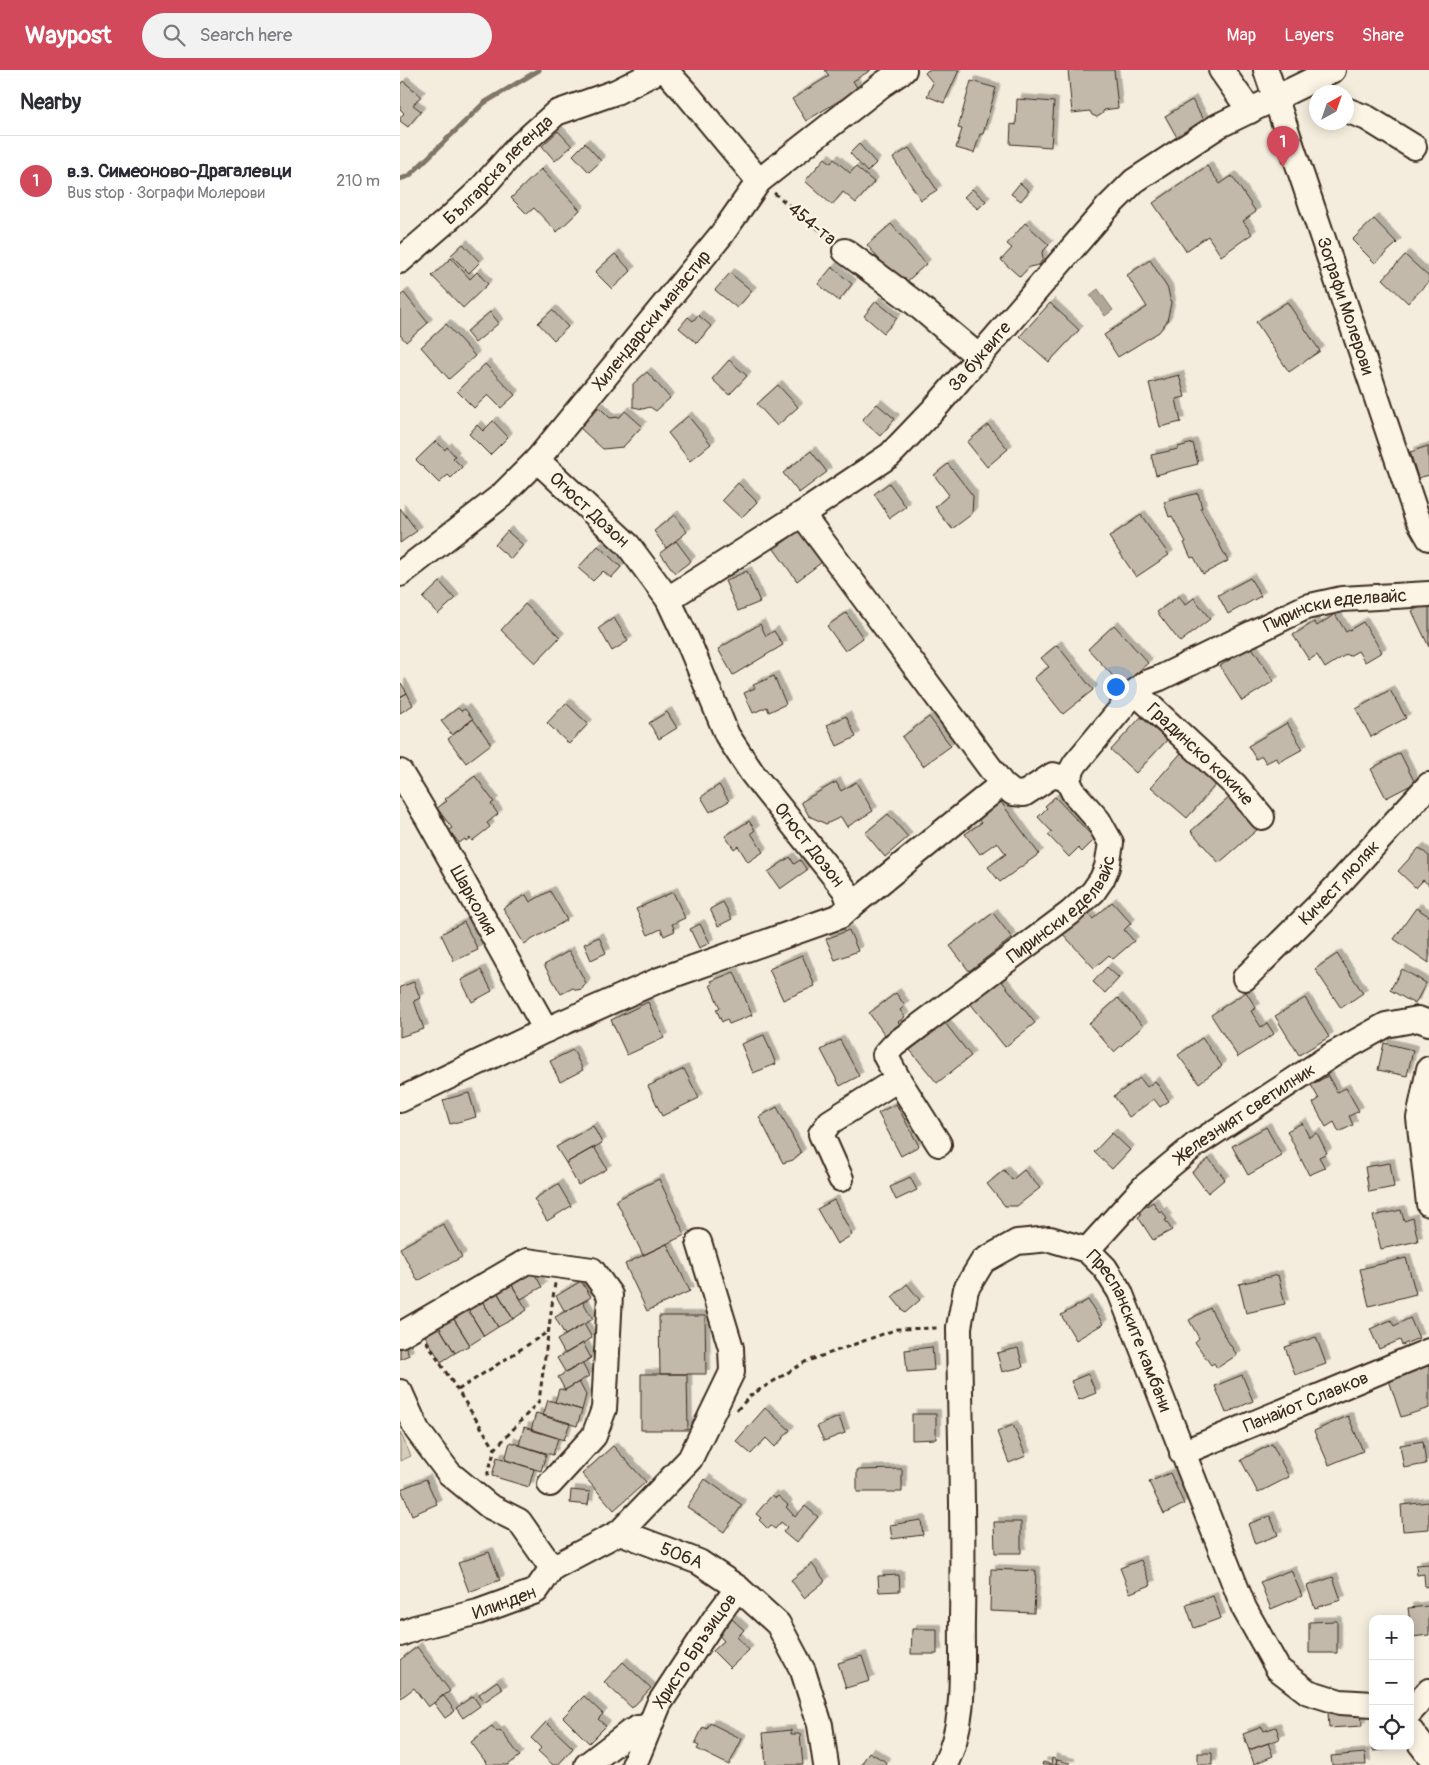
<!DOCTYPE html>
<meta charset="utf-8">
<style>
:root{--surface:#fff;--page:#f2f2f3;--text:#2b2b33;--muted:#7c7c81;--line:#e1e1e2;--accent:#d1495b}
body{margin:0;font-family:Pangolin,sans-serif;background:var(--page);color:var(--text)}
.controls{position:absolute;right:15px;bottom:15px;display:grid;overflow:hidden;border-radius:10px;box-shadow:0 2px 12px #0003}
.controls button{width:45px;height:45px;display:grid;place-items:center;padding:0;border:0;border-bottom:1px solid var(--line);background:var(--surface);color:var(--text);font:25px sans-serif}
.compass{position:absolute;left:909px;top:15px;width:45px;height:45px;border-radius:50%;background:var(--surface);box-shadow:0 2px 12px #0003;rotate:40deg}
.you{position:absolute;left:715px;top:616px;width:18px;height:18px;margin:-12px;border:4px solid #fff;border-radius:50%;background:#1a73e8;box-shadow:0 0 0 8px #1a73e833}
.badge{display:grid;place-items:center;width:32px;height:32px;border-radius:50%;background:var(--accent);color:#fff;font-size:16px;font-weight:700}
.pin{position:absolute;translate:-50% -41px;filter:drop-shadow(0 1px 2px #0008)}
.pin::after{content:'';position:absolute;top:26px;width:18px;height:15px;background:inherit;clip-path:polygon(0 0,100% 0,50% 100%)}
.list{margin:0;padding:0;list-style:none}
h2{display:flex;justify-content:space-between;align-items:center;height:65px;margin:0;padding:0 20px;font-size:21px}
h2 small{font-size:16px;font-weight:400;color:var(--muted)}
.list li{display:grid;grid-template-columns:32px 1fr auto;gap:15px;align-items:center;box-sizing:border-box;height:90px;padding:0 20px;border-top:1px solid var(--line)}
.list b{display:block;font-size:19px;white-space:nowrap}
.list p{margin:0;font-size:16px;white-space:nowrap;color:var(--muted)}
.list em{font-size:16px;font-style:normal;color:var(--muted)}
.icon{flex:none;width:28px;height:28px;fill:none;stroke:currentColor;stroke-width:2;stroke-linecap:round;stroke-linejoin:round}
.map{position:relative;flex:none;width:1029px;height:1695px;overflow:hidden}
header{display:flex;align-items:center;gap:30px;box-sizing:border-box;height:70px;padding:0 25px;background:var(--accent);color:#fff}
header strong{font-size:24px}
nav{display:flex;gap:28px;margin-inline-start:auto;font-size:18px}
.search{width:350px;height:45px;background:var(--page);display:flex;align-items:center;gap:12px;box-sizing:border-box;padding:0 18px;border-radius:28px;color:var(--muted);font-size:19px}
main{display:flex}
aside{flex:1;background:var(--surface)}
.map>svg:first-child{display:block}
.green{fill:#d6cdbd;stroke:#887c6e}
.water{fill:#b0a596;stroke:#817466}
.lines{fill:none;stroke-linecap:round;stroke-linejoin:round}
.stream{stroke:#817466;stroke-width:5}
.building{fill:#c3b9aa;stroke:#3b2a1e;filter:url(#shadow)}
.minor-casing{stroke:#3b2a1e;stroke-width:28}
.path{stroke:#3b2a1e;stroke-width:3;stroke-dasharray:5 4;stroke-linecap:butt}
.minor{stroke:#fcf5e5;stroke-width:24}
.labels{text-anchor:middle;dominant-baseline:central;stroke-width:4.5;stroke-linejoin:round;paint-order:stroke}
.street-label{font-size:18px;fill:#3b2a1e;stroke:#fcf5e5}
</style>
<header>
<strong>Waypost</strong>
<div class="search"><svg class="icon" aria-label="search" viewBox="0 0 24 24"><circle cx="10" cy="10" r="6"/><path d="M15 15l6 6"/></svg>Search here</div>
<nav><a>Map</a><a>Layers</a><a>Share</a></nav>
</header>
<main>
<aside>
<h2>Nearby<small></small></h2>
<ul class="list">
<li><span class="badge">1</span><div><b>в.з. Симеоново-Драгалевци</b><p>Bus stop · Зографи Молерови</p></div><em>210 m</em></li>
</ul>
</aside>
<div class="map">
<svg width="1029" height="1695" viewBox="0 0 1029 1695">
<defs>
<filter id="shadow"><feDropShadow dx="4.5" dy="-4.5" stdDeviation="0" flood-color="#0004"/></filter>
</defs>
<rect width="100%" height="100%" fill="#f4eddd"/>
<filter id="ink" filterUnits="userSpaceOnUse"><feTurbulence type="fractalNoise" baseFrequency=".02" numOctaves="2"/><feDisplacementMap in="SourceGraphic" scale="10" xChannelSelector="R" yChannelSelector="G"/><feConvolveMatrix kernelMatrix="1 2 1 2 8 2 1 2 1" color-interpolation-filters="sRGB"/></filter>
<g filter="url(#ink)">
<!-- green -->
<path class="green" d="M0,1362L11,1386L0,1391Z"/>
<!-- water -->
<path class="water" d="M698,219L713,240L705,246L690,225Z"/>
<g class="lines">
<!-- stream -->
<path class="stream" d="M0,109L9,106L84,33L139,0"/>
</g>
<!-- building -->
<path class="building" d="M425,0H471L453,11L458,19L406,51L392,29L429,6Z
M528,0H559L544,33L527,26L533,13L525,3Z
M668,0H714L718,38L704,40L702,44L697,47L692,45L690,41L672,43Z
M3,11L21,26L13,35L21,41L8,57L0,51V48L4,43L0,39V15Z
M571,11L596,18L583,64H580L574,83L556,78L562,59L558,58Z
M617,29L654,32L651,77L610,74L611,54L616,55Z
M792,30L807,55L779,71L765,46Z
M158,61L172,76L155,91L142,76Z
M185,73L201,91L189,102L173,85Z
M459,74L476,93L467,102L450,83Z
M509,78L537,120L521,130L493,88Z
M425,88L431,93L434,89L450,103L456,97L474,112L456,133L443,122L432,135L405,111Z
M807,96L820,114L832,106L856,142L843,151L852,164L821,186L808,166L786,181L753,133Z
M141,99L180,140L157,162L134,138L127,144L111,128Z
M620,113L629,121L621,131L611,124Z
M572,119L586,131L578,139L564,127Z
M974,149L997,173L975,193L952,170Z
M625,153L649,175L642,182L643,189L639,195L629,197L620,207L601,190L612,178L607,174Z
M491,154L526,194L502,216L467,175Z
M63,174L80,192L69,203L51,185Z
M215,184L231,201L212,219L195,202Z
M1005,185L1029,207V211L1008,233L983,209Z
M51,188L70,209L77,202L88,214L63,238L32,206Z
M750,190L768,219L771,233L767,251L759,262L718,287L704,265L747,237L727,205Z
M432,197L452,214L439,231L418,214Z
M330,203L352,221L337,238L315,220Z
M4,223L28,253L6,272L0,265V226Z
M476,231L497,248L484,263L464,246Z
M887,232L920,281L889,302L856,252Z
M650,233L679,260L649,292L620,266Z
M152,240L168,257L154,270L138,253Z
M90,242L99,253L75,273L66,262Z
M298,245L311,256L297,273L279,258L288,247L293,251Z
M46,254L75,286L49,309L21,277Z
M329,290L347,306L329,325L312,309Z
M85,294L115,325L101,338L88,325L74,338L57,321Z
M247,302L270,328L256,341L250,337L243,339L233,337V314Z
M779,305L785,327L776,329L781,352L760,357L749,313Z
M378,315L398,337L377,356L357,334Z
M477,334L495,349L480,366L462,350Z
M199,337L210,348L220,347L225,341L242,356L223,377L203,379L180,358Z
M288,346L311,374L290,391L268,363Z
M93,351L108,367L90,385L69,364L77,355L83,361Z
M588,355L608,379L587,397L567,372Z
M36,371L45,380L47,377L55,386L53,388L62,397L51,408L48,405L39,413L16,390Z
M793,373L798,394L756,405L751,385L778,379V377Z
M1028,376L1029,405L1018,408L1010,382Z
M411,381L427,402L399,423L383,403Z
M548,394L573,426L572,444L552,459L535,437L549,425L534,405Z
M338,413L357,432L341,448L322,430Z
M489,413L506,437L490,448L474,424Z
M798,423L802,438H800L828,491L803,504L794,487L791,488L784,473L786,472L772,446L769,447L764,432Z
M0,438L17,461L0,473Z
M274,445L287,462L266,478L254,461Z
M741,445L769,485L736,507L709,467Z
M107,461L123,475L111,489L95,475Z
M399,461L422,492L397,511L374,479Z
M276,471L291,491L275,503L260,483Z
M198,476L221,497L211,508L203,501L193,511L178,498Z
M347,501L360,532L338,541L325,511Z
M850,508L861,526L828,544L818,525Z
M40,512L55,529L38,544L23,528Z
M779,526L785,535L794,528L810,549L780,572L757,542Z
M125,534L160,567L135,593L101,560Z
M1024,535L1029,536V577L1012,541Z
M446,543L463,568L445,581L427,556Z
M935,544L946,562L963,552L982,582L965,592L958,581L949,586L947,584L925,598L917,585L909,590L893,565L914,552L917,556Z
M214,548L228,571L212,581L199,558Z
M360,554L366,566L374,561L383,575L333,605L318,579Z
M714,555L748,593L722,616L688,579Z
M657,575L693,620L663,644L634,608L649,597L641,588Z
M851,576L874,611L842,631L820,596Z
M374,606L386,634L369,642L367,637L353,643L344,623L355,618L353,615Z
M1,613L7,623L0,627V614Z
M990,620L1006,648L971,667L956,639Z
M7,623L13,635L0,643V627Z
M166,633L188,654L169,674L147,653Z
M58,638L61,641L65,639L73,649L52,665L41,651Z
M267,642L277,658L259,669L249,653Z
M446,646L456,667L437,676L427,655Z
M529,647L551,676L523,696L502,667Z
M741,647L767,670L736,703L711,680Z
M73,649L91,674L66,693L48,669Z
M887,653L903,679L879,692L876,688L866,693L862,686L856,689L848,676Z
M782,682L817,713L787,748L751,717Z
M1000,683L1015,713L986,728L971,699Z
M75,706L94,732L91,734L98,744L87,753L90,757L72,771L70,768L66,771L65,769L59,773L49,760L52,758L37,738L47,731L45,729Z
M436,712L441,721L456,712L473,741L447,757L441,747L426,754L409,746L401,732Z
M319,715L329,731L310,742L301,727Z
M655,727L695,769L682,782L678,778L669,787L648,765L652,762L638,747L647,738L645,736Z
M830,727L858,759L819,793L791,761Z
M598,728L639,784L600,812L588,797L606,784L597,772L580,784L565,764L581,753L575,745Z
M488,744L508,767L485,787L465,763Z
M349,751L355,760L351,763L363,782L348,792L338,776L334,779L325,766Z
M1019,778L1029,786V815L1023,810L1016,818L998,801Z
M390,787L394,794L400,790L407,800L380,819L368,802Z
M150,821L167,850L124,874L103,838L126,825L130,832Z
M273,822L285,848L272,854L275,861L264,866L261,859L248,865L236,839Z
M323,832L332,849L318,856L310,839Z
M712,832L731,853L724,860L734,871L713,889L709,885L694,898L660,861L684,839L693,849Z
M1016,838L1029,846V893L994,869Z
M593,843L612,868L569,901L550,876Z
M64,852L78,880L54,891L41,864Z
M300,854L310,873L299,878L290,859Z
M449,860L458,881L435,890L426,869Z
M199,867L206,883L191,890L184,874Z
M169,881L186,913L182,919L177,920L173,918L161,924L144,895Z
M937,884L963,923L941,938L915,899Z
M402,885L415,916L383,930L369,899Z
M707,897L719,908L705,923L693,912Z
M1002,899L1026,913L1015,934L990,920Z
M81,900L92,921L72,932L61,910Z
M334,902L352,945L329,954L327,949L322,952L316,939L320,938L310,915L313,914L311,911Z
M596,904L635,953L605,977L566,928Z
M14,912L20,928L14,931L24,959L0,967V917Z
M846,922L856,938L851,941L861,957L867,953L874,964L838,987L811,945Z
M496,923L505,936L500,940L505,947L498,952L500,954L485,965L469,943Z
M718,928L743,956L714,982L689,954Z
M905,928L929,967L899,985L875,946Z
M248,932L264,968L227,985L211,950Z
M545,953L571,986L537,1013L510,980Z
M364,965L376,994L353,1003L341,974Z
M802,968L822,996L799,1013L778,985Z
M440,970L459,1006L440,1016L421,980Z
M984,973L1013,980L1007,1006L978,1000Z
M173,980L183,1000L160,1012L150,991Z
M284,999L299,1028L262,1046L248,1016Z
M928,1006L937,1022L946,1018L959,1041L949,1046L953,1055L939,1062L934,1052L926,1057L913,1033L919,1029L911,1015Z
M740,1008L747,1017L755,1011L769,1031L760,1037L754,1029L729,1047L714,1026Z
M69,1023L76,1047L50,1054L43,1030Z
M496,1034L519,1076L501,1086L478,1043Z
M377,1037L401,1083L393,1090L383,1093L359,1047Z
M902,1053L909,1067L917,1063L927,1083L919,1087L925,1098L909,1105L887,1061Z
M193,1056L202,1073L166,1093L156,1077Z
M866,1057L882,1086L848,1105L832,1076Z
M712,1063L730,1080L712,1099L694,1082Z
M194,1077L207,1099L178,1115L166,1093Z
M809,1089L825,1109L808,1123L792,1102Z
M990,1093L994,1117L969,1122L965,1097Z
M604,1100L612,1110L624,1100L640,1118L617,1136H605L587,1114Z
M510,1107L517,1120L496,1130L490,1117Z
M259,1109L285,1165L243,1185L216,1130Z
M158,1114L171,1136L147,1151L134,1129Z
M434,1130L452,1165L437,1174L417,1139Z
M753,1132L760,1143L762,1141L767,1149L765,1150L772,1160L753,1170L738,1147L741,1145L739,1141Z
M1001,1140L1004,1151L1013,1148L1018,1171L981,1179L973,1146Z
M43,1154L62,1187L18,1211L0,1178Z
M267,1174L290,1221L247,1241L225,1194Z
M1006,1188L1016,1224L969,1236L960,1199Z
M132,1199L142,1217L121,1229L110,1212Z
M878,1205L885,1234L846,1243L839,1214Z
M181,1211L191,1227L165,1242L156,1226Z
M110,1212L127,1240L113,1249L96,1220Z
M507,1214L520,1230L505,1243L492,1227Z
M96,1220L113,1249L98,1257L81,1229Z
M81,1229L98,1257L84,1266L67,1238Z
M688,1230L703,1254L676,1270L661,1245Z
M183,1232L193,1249L165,1265L155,1247Z
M67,1238L84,1266L70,1275L52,1246Z
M810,1238L824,1264H823L837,1285L817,1298L814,1293L811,1295L795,1272L799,1268L789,1250Z
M52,1246L70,1275L55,1283L38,1255Z
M259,1246H305L306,1304H260Z
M1010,1248L1019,1268L1002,1275L1000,1270L979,1279L970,1259L991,1250L994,1256Z
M184,1254L192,1268L165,1284L157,1270Z
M38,1255L55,1283L41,1292L24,1264Z
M916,1267L926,1294L895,1305L885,1277Z
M183,1273L191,1288L166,1303L157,1288Z
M5,1275L9,1285L0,1289V1277Z
M532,1277L534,1300L507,1302L505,1280Z
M618,1278L623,1297L602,1302L597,1283Z
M182,1293L189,1306L165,1320L158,1307Z
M1029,1293V1338L1001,1347L988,1307Z
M241,1304H287L288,1360H241Z
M688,1304L696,1323L679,1330L671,1311Z
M842,1305L853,1331L826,1343L815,1316Z
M179,1312L186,1325L182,1340L155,1332L159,1319L165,1320Z
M148,1330L182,1340L177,1356L143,1346Z
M365,1338L390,1360L375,1377L366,1368L351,1384L336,1371Z
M136,1343L170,1353L164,1370L131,1360Z
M512,1344H536V1369L512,1370Z
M948,1346L963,1381L929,1395L914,1361Z
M439,1347L445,1363L424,1371L417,1356Z
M613,1355L626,1386L609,1393L597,1362Z
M124,1357L158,1368L153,1385L119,1375Z
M1023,1371L1026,1394L1004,1398L1000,1375Z
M110,1372L146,1384L141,1401L105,1390Z
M872,1374L889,1407L858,1423L841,1390Z
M213,1376L246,1412L214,1440L182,1404Z
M97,1387L134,1399L129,1417L92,1406Z
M502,1399V1422H457V1400Z
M770,1403L784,1434L764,1444L749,1412Z
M26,1409L37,1434L12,1445L1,1419Z
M305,1409L342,1435L324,1462L287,1437Z
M171,1420L190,1422L188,1435L170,1433Z
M372,1425L376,1428L378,1426L388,1435L386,1437L395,1447L405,1436L418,1447L396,1473L383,1462L387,1457L381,1452L375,1459L371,1456L368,1459L359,1450L361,1448L356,1444Z
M1029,1432V1459L1003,1461L1001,1435Z
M870,1446L878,1465L855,1474L848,1454Z
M521,1450L523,1465L492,1469L490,1455Z
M594,1452H621V1483H595Z
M89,1482L100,1510L69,1522L58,1493Z
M741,1490L751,1515L730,1523L720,1498Z
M412,1494L425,1511L404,1528L391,1510Z
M1029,1494V1516L1025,1517L1024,1504L1017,1505L1016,1495Z
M591,1499L636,1501L634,1543L590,1541Z
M891,1500L902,1526L871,1539L860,1512Z
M499,1505L500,1521L479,1522L478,1506Z
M933,1507L941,1530L915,1538L907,1516Z
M813,1526L821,1548L794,1558L786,1535Z
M1029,1536V1565L1012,1567L1008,1538Z
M332,1549L344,1560L337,1567L349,1580L330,1598L313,1581L324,1571L317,1563Z
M937,1551V1583H909V1552Z
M512,1559H537V1584H511Z
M17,1577L50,1621L28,1637L14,1618L1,1628L0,1626V1590Z
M462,1586L470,1611L446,1618L438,1593Z
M223,1592L251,1618L232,1638L204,1612Z
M97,1611L103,1619L84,1632L79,1624Z
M43,1625L55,1641L45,1648L34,1633Z
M73,1626L80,1636L63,1648L56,1638Z
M184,1626L203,1644L198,1649L206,1656L189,1673L163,1647Z
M961,1640L962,1656L929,1658L928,1642Z
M146,1652L173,1678L158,1695H153L138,1681L141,1678L131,1668Z
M310,1653L342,1669L329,1695L297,1679L299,1676L295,1674L303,1657L307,1659Z
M92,1656L97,1662L100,1660L120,1686L108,1695H88L71,1672Z
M862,1657L864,1661L876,1657L880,1669L849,1680L843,1664Z
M391,1660V1664H400L403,1695H366L363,1663Z
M971,1667H973V1676H993L994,1679L973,1681Z
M868,1673L873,1686L854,1694L849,1680Z
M469,1682L486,1692L485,1695H461Z
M798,1683H812V1695H798Z
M965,1683L966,1695H932L931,1686Z
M652,1688L657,1690L656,1695H642L643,1692L651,1694Z
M657,1690L670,1693V1695H656Z"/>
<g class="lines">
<!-- minor casing -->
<g class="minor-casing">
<g id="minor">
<path d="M265,0L287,24L359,111"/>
<path d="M821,0L850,41"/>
<path id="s1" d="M866,0L1017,447L1029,468"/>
<path d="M946,40L967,48L1014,77"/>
<path d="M445,181L515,233L579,287"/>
<path id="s2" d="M0,191L52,146L79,121L117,78L156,43L216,22L260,0"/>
<path d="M402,444L602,714L613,723L624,724L653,705L667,709"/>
<path id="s3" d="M0,504L101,426L137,390L322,164L359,111L483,14L504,0"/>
<path id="s4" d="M268,529L402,444L490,385L535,338L707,138L734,111L818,56L933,0"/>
<path id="s5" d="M735,622L835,715L862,747"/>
<path id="s6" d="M0,702L27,747L146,960"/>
<path id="s7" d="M667,709L675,694L735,622L746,613L760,608L906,537L942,529L1029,524"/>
<path d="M451,836L602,714"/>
<path id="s8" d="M845,908L924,830L1029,715"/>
<path d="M1029,999L1019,1048L1029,1134"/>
<path d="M0,1030L146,960L259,910L440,846L451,836L445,820L352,703L327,665L291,578L268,529L228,475L137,390"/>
<path id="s9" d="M539,1074L498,1009L485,985L494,975L670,843L693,822L702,809L707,797L711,773L698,750L674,723L667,709"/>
<path d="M441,1109L421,1064L430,1052L498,1009"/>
<path id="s10" d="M687,1180L745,1116L795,1075L932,985L986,955L1018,949L1029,953"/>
<path d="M0,1265L127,1191L192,1200L210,1225L204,1339L194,1366L150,1414"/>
<path d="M0,1322L17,1360L49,1403L89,1436L119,1451L152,1498"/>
<path id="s11" d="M782,1383L1029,1281"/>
<path id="s12" d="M220,1462L299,1492L338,1518L378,1554L403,1601L420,1655L426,1695"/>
<path id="s13" d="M0,1564L15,1558L78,1542L136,1521L152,1498L220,1462L290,1389L332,1302L331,1278L299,1172"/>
<path d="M1010,1642L1029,1621"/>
<path d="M1010,1660L1029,1685"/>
<path d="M187,1695L230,1662L238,1658L249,1657"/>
<path id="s14" d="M234,1695L259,1634L314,1550L338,1518"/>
<path id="s15" d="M545,1695C567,1651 561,1597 562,1549C564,1452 560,1354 559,1257L566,1219L583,1191L617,1172L650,1169L687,1180L705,1198L720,1222L844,1538L878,1599L908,1622L940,1632L973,1634"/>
</g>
</g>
<!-- path -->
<path class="path" d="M374,123L431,169
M26,1271L95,1379
M58,1320L149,1261
M337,1340L351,1325L405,1292L497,1259L539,1258
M87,1406L95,1379L139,1331L155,1213"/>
<!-- minor -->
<use href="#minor" class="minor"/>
</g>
</g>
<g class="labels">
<!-- street labels -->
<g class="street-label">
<text stroke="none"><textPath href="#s2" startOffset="134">Българска легенда</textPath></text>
<text transform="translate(412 154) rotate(39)">454-та</text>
<text stroke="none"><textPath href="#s1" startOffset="249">Зографи Молерови</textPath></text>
<text stroke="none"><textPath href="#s3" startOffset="359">Хилендарски манастир</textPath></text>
<text stroke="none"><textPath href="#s4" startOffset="398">За буквите</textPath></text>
<text transform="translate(189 440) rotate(43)">Огюст Дозон</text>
<text stroke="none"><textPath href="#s7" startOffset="330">Пирински еделвайс</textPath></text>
<text stroke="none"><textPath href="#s5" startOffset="90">Градинско кокиче</textPath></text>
<text transform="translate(409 775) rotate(52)">Огюст Дозон</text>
<text stroke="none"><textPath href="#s8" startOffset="134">Кичест люляк</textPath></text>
<text stroke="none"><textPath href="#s6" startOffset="148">Шарколия</textPath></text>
<text stroke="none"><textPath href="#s9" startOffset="335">Пирински еделвайс</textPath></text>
<text stroke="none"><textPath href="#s10" startOffset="210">Железният светилник</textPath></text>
<text stroke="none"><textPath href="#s15" startOffset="715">Преспанските камбани</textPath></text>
<text stroke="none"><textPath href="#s11" startOffset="134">Панайот Славков</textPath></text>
<text stroke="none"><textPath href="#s12" startOffset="66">506А</textPath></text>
<text stroke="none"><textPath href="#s13" startOffset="109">Илинден</textPath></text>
<text stroke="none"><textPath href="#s14" startOffset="130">Христо Бръзицов</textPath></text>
</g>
</g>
</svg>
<div class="controls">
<button>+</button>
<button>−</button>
<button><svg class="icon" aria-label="locate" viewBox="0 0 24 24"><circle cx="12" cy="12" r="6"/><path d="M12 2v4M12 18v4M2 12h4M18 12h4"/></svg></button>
</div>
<svg class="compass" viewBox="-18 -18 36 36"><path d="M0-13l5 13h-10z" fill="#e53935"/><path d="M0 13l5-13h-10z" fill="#7c7c81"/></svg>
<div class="you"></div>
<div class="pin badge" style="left:883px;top:97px">1</div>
</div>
</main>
